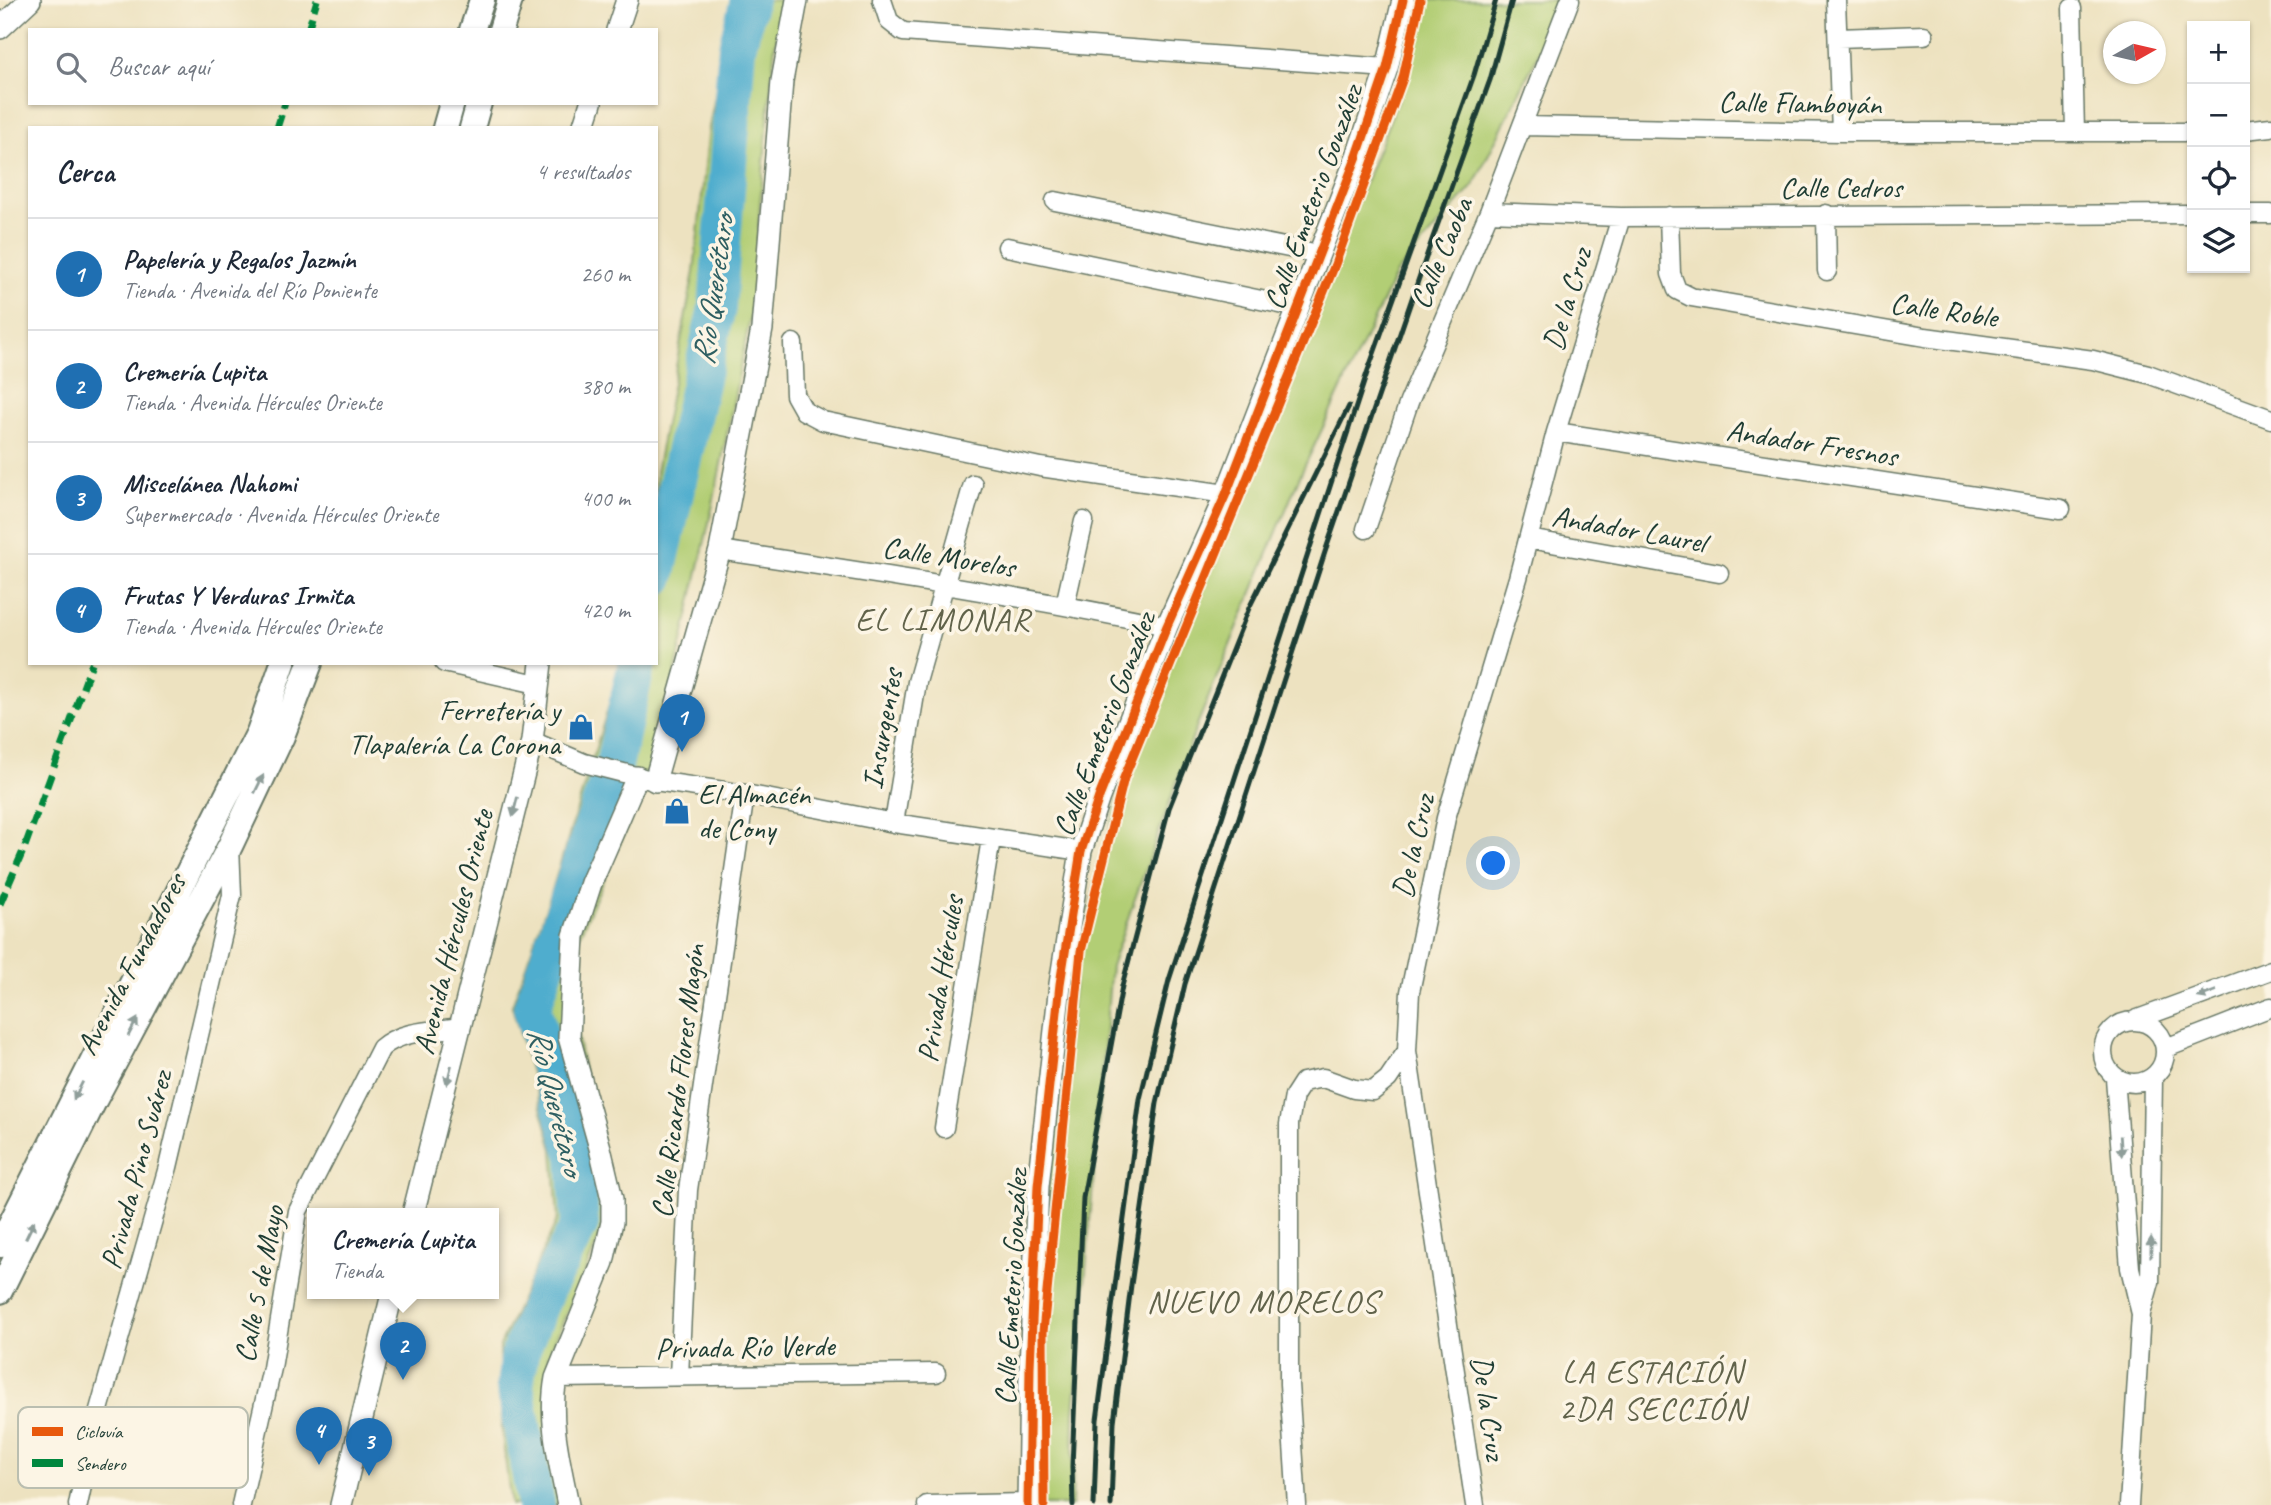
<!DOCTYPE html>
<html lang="es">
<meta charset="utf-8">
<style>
:root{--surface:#fff;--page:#f6f6f7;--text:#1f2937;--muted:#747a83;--line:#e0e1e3;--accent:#1f6fb2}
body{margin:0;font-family:Caveat,sans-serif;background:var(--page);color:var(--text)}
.controls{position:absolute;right:21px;top:21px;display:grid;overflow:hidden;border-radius:0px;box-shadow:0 2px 5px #0004}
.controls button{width:63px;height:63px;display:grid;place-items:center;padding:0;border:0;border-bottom:2px solid var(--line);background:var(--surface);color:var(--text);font:35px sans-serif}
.compass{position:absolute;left:2103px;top:21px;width:63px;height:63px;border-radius:50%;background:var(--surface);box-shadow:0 2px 5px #0004;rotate:82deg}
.you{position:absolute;left:1494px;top:864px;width:24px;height:24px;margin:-18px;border:5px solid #fff;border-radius:50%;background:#1a73e8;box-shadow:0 0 0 10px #1a73e833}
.badge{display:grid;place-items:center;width:46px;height:46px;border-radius:50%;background:var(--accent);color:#fff;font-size:23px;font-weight:700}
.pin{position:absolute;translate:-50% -58px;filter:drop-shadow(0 2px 4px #0008)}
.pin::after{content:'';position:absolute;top:37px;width:24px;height:21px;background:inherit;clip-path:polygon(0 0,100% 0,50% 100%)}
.popup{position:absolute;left:307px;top:1208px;width:192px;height:91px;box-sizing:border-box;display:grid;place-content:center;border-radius:0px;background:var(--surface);filter:drop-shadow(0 2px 5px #0005);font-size:23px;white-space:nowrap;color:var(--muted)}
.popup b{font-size:26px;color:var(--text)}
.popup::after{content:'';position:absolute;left:50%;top:100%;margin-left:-14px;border:14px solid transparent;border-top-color:var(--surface)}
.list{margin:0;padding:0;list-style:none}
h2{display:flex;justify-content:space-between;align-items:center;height:91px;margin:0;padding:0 28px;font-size:30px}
h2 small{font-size:23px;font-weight:400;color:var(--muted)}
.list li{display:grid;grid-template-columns:46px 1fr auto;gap:21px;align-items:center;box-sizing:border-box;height:112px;padding:0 28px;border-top:2px solid var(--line)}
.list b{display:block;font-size:26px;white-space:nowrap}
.list p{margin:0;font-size:23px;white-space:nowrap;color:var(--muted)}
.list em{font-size:23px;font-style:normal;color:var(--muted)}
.icon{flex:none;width:38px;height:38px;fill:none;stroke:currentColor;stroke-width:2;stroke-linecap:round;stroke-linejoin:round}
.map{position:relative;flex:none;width:2271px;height:1505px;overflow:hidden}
.search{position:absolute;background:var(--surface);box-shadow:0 2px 5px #0004;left:28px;top:28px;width:630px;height:77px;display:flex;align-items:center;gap:18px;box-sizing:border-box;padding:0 24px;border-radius:0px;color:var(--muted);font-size:26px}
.panel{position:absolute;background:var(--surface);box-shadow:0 2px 5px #0004;left:28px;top:126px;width:630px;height:539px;border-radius:0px}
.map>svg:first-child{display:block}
.green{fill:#b2ce74;stroke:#688654;stroke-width:2}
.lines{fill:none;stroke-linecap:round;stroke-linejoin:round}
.river{stroke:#50adce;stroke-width:38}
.minor-casing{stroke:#677765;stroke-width:21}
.tertiary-casing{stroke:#677765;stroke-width:24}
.secondary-casing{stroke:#677765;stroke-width:28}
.minor{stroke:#fff;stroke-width:18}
.tertiary{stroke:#fff;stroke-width:21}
.secondary{stroke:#fff;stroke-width:24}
.rail{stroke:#1f3d34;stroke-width:5}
.quiet{stroke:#00873e;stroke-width:7;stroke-dasharray:14 7;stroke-linecap:butt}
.cycleway-casing{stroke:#fcf5e5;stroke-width:13}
.cycleway{stroke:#e8590c;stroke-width:9}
.oneway{fill:#8f9e9a}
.labels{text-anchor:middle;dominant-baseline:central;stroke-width:7;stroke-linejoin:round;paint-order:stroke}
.street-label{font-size:30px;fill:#1f3d34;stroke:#fcf5e5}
.poi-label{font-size:30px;fill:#1f3d34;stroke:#fcf5e5;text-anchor:end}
.water-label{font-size:32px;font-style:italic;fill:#2e5f62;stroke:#fcf5e5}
.neighbourhood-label{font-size:32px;letter-spacing:2px;fill:#61634b;stroke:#fcf5e5}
.key{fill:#fcf5e5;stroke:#babeb0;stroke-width:2}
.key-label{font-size:19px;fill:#1f3d34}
</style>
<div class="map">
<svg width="2271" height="1505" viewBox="0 0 2271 1505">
<rect width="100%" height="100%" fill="#fcf5e5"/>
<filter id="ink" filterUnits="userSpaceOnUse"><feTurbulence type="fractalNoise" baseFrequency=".0143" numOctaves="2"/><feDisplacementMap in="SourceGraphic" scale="14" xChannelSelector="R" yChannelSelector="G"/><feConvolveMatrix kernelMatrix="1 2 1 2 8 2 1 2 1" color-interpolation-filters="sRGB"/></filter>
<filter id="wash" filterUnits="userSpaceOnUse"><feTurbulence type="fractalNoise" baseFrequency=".00686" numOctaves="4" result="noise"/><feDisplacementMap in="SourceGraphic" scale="28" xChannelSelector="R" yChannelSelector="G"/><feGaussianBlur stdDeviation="1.57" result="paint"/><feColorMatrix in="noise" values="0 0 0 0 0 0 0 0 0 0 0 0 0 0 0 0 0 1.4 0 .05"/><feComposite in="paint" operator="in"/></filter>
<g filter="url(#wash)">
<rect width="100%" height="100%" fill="#ede2c0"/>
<!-- green -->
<path class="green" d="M734,0H786L775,45L760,204L754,298L712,509L654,766L565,968L604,1183L602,1232L548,1356L564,1505H511L502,1433L500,1346L558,1218L553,1149L512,1006L551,894L622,663H656V472L694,272L709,128Z
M1423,0H1565L1473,186L1396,273L1299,478L1197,725L1111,966L1074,1413L1072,1505H1040L1039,1350L1050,1177L1078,954L1127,760L1291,366L1406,80Z"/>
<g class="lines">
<!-- river -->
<path class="river" d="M656,577L717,308L737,48L749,0
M536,1505L515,1386L520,1353L546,1289L580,1224L576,1157L532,1008L615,761L637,663"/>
</g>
</g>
<g filter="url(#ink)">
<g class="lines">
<!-- minor casing -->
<g class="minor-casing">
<path id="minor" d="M882,0L889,21L903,32L1387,68
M1836,0L1841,132
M2072,8L2075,132
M1838,38L1924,35
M1523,126L1841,132H2192
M2245,130L2271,127
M1055,201L1319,254
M1489,212L1621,217L2192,214
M1826,214L1827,271
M2245,214H2271
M1669,216L1671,274L1677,290L1691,297L1925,337L2093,360L2148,374L2271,419
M1007,247L1299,308
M793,343L795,395L804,411L823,421L1040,467L1226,494
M1556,432L2061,509
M1366,529L1409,402L1489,212L1570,0
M1529,539L1719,573
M720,550C870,573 1019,595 1167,626
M1065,605L1084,521
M444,663L537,684
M532,741L584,763L655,781L745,794L894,823L1081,851
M894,823L917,682L973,484
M2135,1020L2271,970
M2103 1052a31 31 0 1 1 62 0a31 31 0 1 1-62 0Z
M2166,1048L2271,1007
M2115,1078L2130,1268L2141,1314
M944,1128L991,839
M679,1376L688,1190L745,794
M556,1378L936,1373
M78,1505L95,1424L168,1167L232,895L230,846
M241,1505L272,1368L298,1211L381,1048C401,1030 435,1031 461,1027
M927,1505L1028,1503
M1297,1505L1289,1384V1124L1294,1096L1303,1082L1323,1078L1354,1089L1373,1091L1388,1079L1407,1051
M1475,1505L1407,1051L1410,992L1446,818L1518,578L1556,432L1621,217
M2129,1505L2141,1314L2150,1282L2153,1078"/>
</g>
<!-- tertiary casing -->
<g class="tertiary-casing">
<path id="tertiary" d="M0,28L30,0
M617,30L627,0
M583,128L591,103
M655,781L720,550L762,329L782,81L797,0
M413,1214L532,741L541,663
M341,1505L392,1294
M568,1505C560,1463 548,1421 556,1378L603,1262L612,1222V1199L600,1148L569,1037L574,936L591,883L637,777
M1028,1505L1030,1367L1038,1186L1060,984L1081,851L1099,797L1167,626L1226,494L1357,156L1387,68L1403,0"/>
</g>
<!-- secondary casing -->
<g class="secondary-casing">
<path id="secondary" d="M472,30L482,0
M501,30L510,0
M445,128L452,103
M472,128L479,103
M0,1245L259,732L283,663
M0,1291L95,1099L230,846L282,736L310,663"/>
</g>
<!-- minor -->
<use href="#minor" class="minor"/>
<!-- tertiary -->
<use href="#tertiary" class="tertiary"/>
<!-- secondary -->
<use href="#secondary" class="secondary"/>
<!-- rail -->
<path class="rail" d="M1073,1505L1072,1467L1083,1198L1122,986L1169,808L1249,608L1349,406
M1094,1505L1097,1420L1140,1099L1169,980L1367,373L1474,75L1496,0
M1111,1505L1114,1422L1131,1285L1157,1103L1185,984L1325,552L1432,240L1490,80L1512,0"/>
<!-- quiet -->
<path class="quiet" d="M308,30L317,0
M277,128L285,103
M0,904L24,849L92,663"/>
<!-- cycleway casing -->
<g class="cycleway-casing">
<path id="cycleway" d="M1028,1505L1030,1367L1038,1186L1060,984L1081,851L1099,797L1167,626L1226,494L1357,156L1387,68L1403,0
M1044,1505L1043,1332L1081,951L1124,778L1334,267L1403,78L1420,0"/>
</g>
<!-- cycleway -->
<use href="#cycleway" class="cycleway"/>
</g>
<!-- one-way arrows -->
<defs><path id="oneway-solid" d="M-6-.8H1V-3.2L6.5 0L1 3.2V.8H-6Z" transform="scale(1.75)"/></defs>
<g class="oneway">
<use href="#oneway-solid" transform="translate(259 784) rotate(-64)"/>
<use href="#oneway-solid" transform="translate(515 807) rotate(104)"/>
<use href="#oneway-solid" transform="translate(2207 994) rotate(160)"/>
<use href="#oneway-solid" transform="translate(133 1027) rotate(-62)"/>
<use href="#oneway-solid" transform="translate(449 1075) rotate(104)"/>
<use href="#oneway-solid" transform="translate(78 1091) rotate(117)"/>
<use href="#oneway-solid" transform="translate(2121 1146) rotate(86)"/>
<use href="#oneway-solid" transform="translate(30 1230) rotate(-64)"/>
<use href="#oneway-solid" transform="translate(2151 1247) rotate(-89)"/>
</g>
</g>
<!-- icons -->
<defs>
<g id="shop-bare" transform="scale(2.1)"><path d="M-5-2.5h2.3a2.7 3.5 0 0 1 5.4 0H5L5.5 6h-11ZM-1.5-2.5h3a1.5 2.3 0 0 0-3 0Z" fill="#1f6fb2" stroke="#fcf5e5" stroke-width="2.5" paint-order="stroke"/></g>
</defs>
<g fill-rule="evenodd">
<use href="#shop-bare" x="581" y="727"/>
<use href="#shop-bare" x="677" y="811"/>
</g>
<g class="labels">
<!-- street labels -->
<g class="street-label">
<text transform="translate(1800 103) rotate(1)">Calle Flamboyán</text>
<text x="1841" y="187">Calle Cedros</text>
<text transform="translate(1313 197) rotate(-70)">Calle Emeterio González</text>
<text transform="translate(1441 253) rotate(-67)">Calle Caoba</text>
<text transform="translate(1567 299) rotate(-73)">De la Cruz</text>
<text transform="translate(1944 310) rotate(8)">Calle Roble</text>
<text transform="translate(1812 443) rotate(9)">Andador Fresnos</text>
<text transform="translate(1629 529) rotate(10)">Andador Laurel</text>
<text transform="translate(949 557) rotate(9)">Calle Morelos</text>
<text transform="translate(1104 724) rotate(-69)">Calle Emeterio González</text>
<text transform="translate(882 729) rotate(-80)">Insurgentes</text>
<text transform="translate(1413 846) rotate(-77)">De la Cruz</text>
<text transform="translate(453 932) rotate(-76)">Avenida Hércules Oriente</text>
<text transform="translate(131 964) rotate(-62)">Avenida Fundadores</text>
<text transform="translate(940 979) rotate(-81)">Privada Hércules</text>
<text transform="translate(678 1081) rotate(-83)">Calle Ricardo Flores Magón</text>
<text transform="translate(136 1170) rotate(-75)">Privada Pino Suárez</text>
<text transform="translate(259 1284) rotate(-79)">Calle 5 de Mayo</text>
<text transform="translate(1011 1287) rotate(-87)">Calle Emeterio González</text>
<text transform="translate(745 1347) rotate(-1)">Privada Río Verde</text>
<text transform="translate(1489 1408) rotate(82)">De la Cruz</text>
</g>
<!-- poi labels -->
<g class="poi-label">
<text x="560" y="710">Ferretería y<tspan x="560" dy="34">Tlapalería La Corona</tspan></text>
<text x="698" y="794" text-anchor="start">El Almacén<tspan x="698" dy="34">de Cony</tspan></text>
</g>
<!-- water labels -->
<g class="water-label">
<text transform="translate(713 290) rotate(-82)">Río Querétaro</text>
<text transform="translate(556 1101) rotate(76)">Río Querétaro</text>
</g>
<!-- neighbourhood labels -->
<g class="neighbourhood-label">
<text x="943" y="619">EL LIMONAR</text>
<text x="1263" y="1301">NUEVO MORELOS</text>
<text x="1653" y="1371">LA ESTACIÓN<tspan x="1653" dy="37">2DA SECCIÓN</tspan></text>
</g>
</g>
<!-- legend -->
<rect x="18" y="1407" width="230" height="81" rx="10" class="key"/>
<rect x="32" y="1427" width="31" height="9" fill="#e8590c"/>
<rect x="32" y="1459" width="31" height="8" fill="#00873e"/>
<g class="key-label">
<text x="75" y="1438">Ciclovía</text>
<text x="75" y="1470">Sendero</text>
</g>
</svg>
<div class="controls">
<button>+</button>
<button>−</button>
<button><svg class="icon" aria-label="locate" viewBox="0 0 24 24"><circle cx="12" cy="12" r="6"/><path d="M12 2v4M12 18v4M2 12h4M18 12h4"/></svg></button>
<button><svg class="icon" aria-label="layers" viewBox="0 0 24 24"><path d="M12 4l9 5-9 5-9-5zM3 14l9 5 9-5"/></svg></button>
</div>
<svg class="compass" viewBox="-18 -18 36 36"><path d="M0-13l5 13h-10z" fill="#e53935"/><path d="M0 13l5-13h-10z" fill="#747a83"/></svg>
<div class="you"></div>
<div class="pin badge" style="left:682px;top:752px">1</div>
<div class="pin badge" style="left:403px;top:1380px">2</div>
<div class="popup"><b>Cremería Lupita</b>Tienda</div>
<div class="pin badge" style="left:369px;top:1476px">3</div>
<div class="pin badge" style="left:319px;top:1465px">4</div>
<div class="search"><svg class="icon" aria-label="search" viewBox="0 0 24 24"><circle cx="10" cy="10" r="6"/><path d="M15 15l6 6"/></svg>Buscar aquí</div>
<section class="panel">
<h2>Cerca<small>4 resultados</small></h2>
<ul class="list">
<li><span class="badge">1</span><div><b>Papelería y Regalos Jazmín</b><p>Tienda · Avenida del Río Poniente</p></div><em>260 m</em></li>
<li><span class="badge">2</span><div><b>Cremería Lupita</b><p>Tienda · Avenida Hércules Oriente</p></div><em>380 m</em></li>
<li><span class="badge">3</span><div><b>Miscelánea Nahomi</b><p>Supermercado · Avenida Hércules Oriente</p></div><em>400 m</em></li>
<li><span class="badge">4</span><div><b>Frutas Y Verduras Irmita</b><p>Tienda · Avenida Hércules Oriente</p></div><em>420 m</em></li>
</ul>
</section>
</div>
